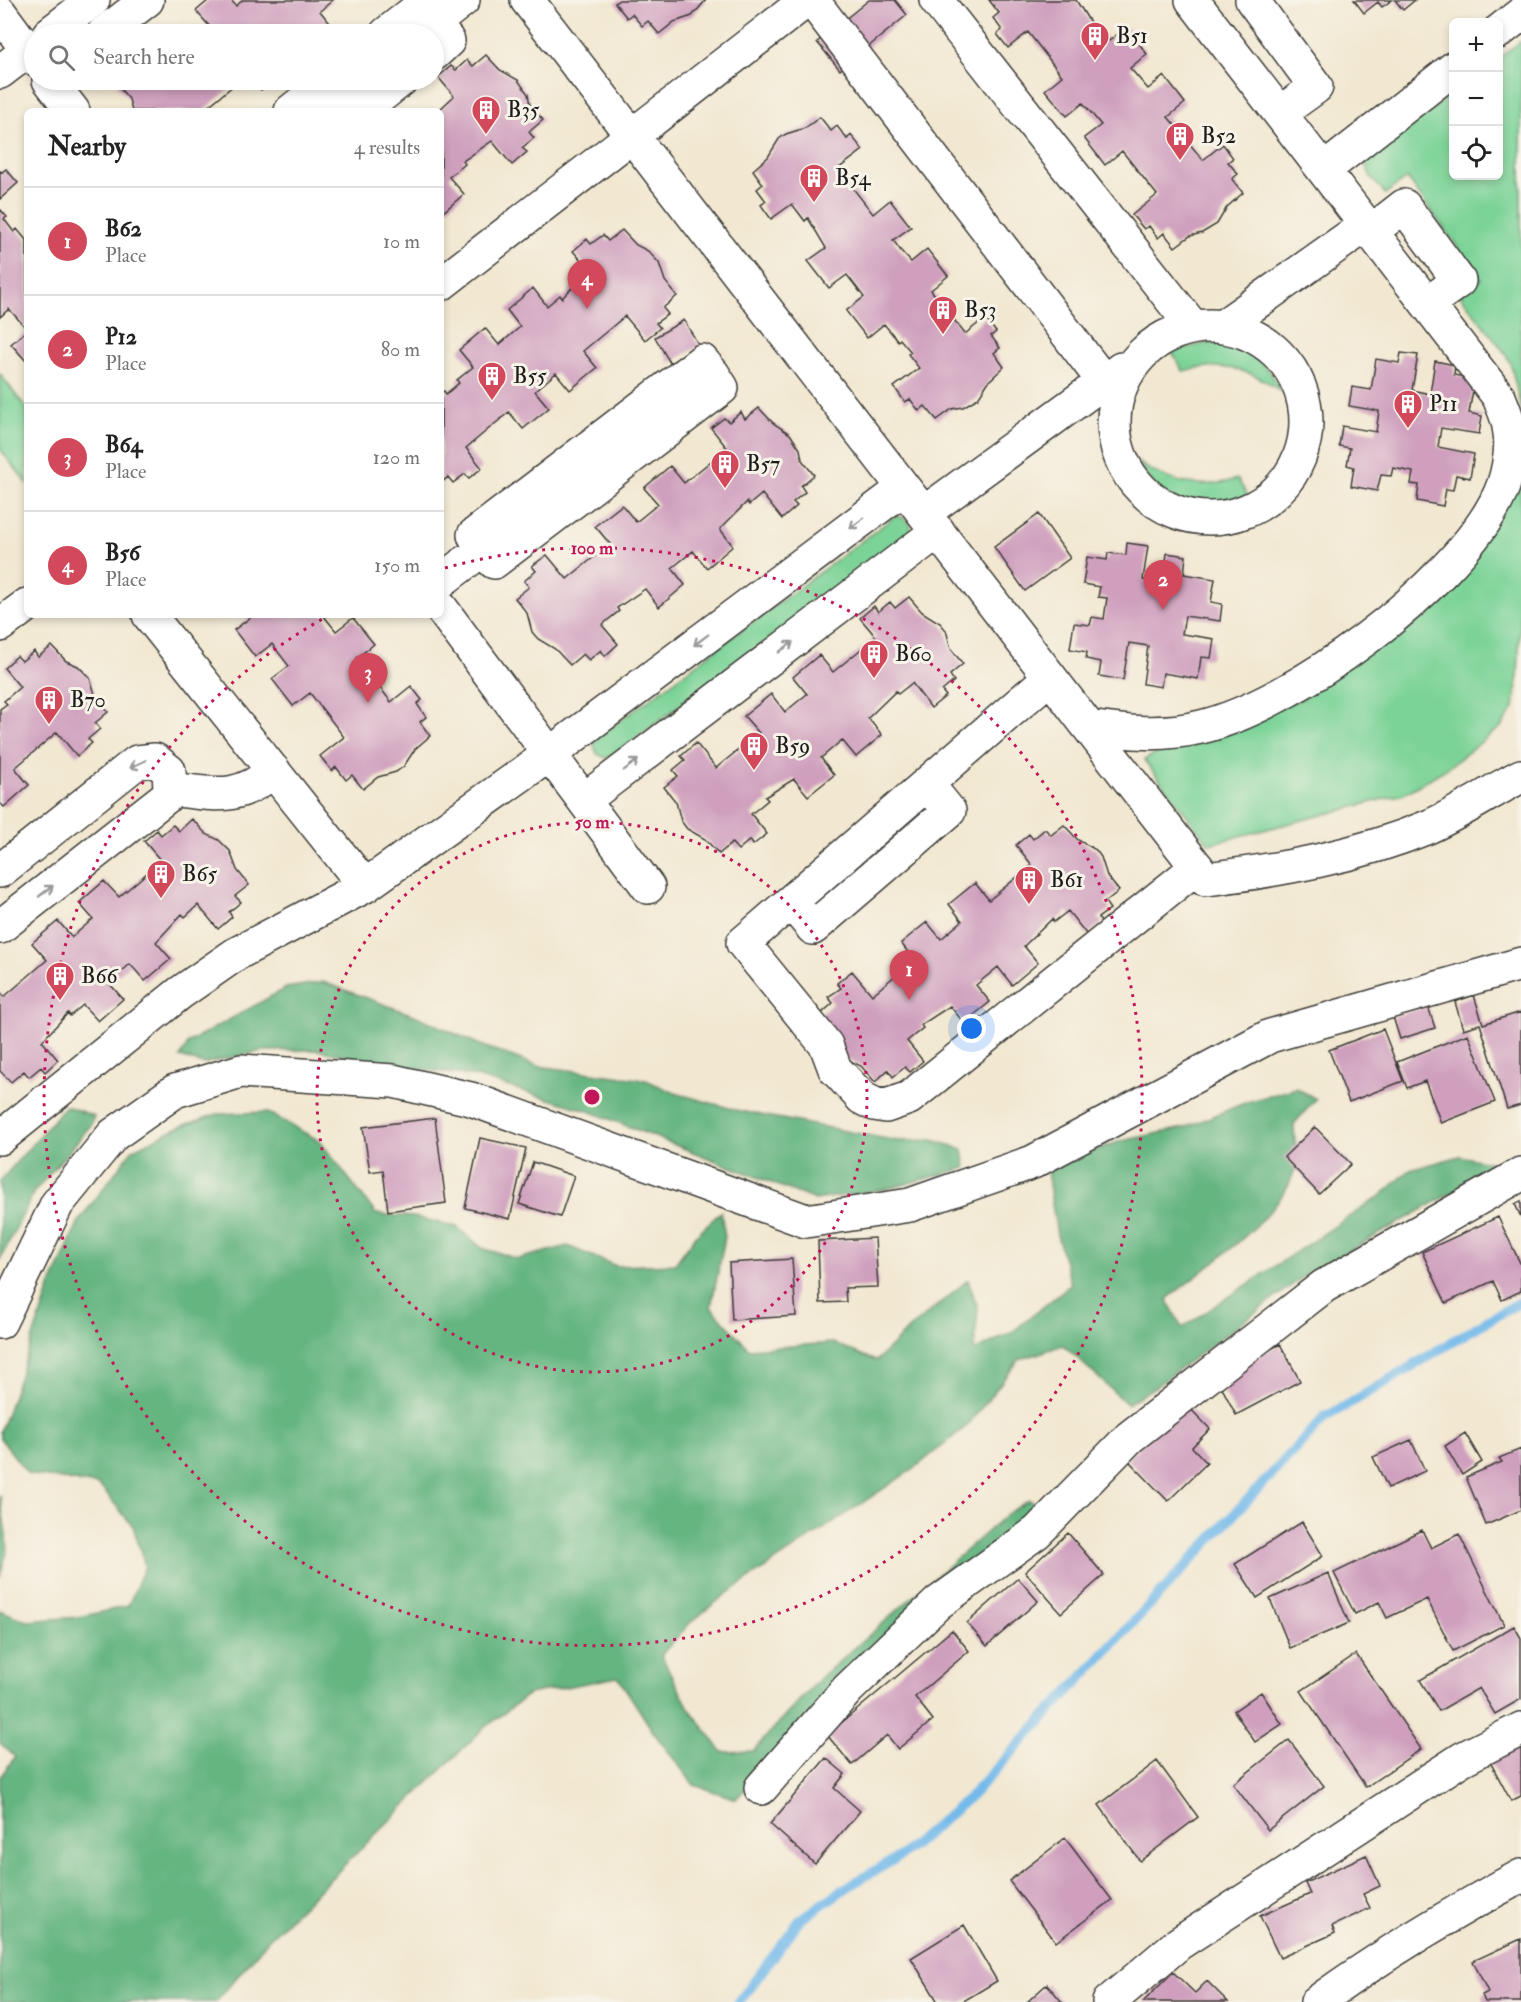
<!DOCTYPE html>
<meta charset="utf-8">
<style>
:root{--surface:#fff;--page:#f6f6f6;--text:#222;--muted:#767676;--line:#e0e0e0;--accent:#d1495b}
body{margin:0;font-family:"IM FELL Double Pica",serif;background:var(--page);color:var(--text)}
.controls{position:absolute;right:18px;top:18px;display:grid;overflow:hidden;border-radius:9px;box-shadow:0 3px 9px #0003}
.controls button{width:54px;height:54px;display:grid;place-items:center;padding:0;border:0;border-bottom:2px solid var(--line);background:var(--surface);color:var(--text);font:30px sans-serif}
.you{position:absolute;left:972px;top:1029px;width:21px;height:21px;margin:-15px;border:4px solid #fff;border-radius:50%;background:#1a73e8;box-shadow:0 0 0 9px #1a73e833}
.badge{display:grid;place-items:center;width:39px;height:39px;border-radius:50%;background:var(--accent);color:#fff;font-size:20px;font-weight:700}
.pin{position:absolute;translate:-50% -50px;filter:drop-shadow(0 2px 3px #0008)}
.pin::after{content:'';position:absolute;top:32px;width:21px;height:18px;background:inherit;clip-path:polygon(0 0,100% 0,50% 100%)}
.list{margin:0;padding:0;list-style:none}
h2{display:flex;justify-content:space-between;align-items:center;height:78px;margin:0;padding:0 24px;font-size:26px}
h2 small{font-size:20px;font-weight:400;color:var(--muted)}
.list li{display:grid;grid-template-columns:39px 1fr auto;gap:18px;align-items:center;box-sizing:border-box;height:108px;padding:0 24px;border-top:2px solid var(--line)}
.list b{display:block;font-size:22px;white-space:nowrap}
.list p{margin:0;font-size:20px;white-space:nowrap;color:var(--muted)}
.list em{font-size:20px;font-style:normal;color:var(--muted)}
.icon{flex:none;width:33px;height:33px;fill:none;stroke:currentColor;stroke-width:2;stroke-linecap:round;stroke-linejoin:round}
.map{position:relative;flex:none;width:1521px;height:2002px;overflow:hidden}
.search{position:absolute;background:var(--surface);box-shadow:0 3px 9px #0003;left:24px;top:24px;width:420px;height:66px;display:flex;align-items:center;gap:15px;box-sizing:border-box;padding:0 21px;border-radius:33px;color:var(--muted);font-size:22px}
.panel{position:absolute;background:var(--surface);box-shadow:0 3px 9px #0003;left:24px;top:108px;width:420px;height:510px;border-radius:9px}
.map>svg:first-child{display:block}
.green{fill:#7cd397;stroke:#4c785a;stroke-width:1.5}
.forest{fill:#65b580;stroke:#40684e;stroke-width:1.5}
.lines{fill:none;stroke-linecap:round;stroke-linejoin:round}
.stream{stroke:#73baea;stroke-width:10}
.building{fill:#cf9fbd}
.minor-casing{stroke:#3c3b37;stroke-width:36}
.major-casing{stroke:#3c3b37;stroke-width:36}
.minor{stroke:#fff;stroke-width:33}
.major{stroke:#fff;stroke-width:33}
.oneway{stroke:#999}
.ring{fill:none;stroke:#c2185b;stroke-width:3;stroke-dasharray:3 6}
.labels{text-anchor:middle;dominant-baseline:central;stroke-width:6;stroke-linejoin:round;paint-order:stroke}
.poi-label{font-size:22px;fill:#1c1c1c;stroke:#f7f3e8;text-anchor:start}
.centre{fill:#c2185b;stroke:#f7f3e8;stroke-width:3}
.ring-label{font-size:18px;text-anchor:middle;font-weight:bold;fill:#c2185b;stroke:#f7f3e8;stroke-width:6;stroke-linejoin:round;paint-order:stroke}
</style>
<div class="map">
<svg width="1521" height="2002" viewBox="0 0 1521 2002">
<rect width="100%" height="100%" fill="#f7f3e8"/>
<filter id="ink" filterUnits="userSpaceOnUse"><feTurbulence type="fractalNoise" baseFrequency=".0167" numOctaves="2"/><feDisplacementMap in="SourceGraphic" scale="12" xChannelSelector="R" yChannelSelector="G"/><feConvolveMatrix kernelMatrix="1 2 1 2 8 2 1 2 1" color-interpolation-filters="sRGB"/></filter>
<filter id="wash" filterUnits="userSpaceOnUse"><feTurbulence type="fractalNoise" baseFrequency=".008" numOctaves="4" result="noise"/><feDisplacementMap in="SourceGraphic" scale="24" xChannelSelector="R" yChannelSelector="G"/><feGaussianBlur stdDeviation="1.35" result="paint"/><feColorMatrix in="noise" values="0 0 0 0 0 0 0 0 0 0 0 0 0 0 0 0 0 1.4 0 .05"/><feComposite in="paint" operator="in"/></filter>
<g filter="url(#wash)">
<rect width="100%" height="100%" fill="#f2e8d1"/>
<!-- green -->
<path class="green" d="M1521,41V409L1511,365L1505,353L1460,295L1481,279L1407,178L1385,194L1371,177L1365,164L1374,154L1453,93L1454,176H1498L1499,58Z
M1206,343C1240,344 1269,360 1281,392C1253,369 1219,362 1183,371L1172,352Z
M0,374L27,409V483L0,449Z
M1138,462C1168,483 1202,490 1237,479L1249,497C1206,518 1161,505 1138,462Z
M1521,476V602L1518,674L1514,708L1501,727L1446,769L1404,794L1209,844L1144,760L1173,744L1304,698Z
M894,517H902L910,523L911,530L905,539L613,755L606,758L597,754L594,746L596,739Z"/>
<!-- forest -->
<path class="forest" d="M323,982L419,1017L478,1044L538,1066L646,1080L675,1093L740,1111L898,1141L933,1140L963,1149L966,1168L887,1189L815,1200L589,1111L473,1076L396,1066L317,1050L262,1051L203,1064L180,1057L189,1042L286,988Z
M1296,1088L1316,1099L1294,1124C1294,1137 1298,1157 1295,1169C1281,1218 1205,1268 1167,1299L1182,1328L1380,1196L1410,1170L1460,1156L1501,1165L1303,1277L1155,1387L1127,1404L1063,1345L1019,1360L968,1425L916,1467L725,1595L689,1624L661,1655L689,1708L722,1752L753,1751L819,1679L1007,1514L1029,1500L1041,1507L838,1688L736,1799L694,1785L654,1733L618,1677L529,1694L482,1730L268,1940L216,2002H0V1777L15,1757L0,1743V1610L27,1621L79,1617L128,1606L145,1566L133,1526L99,1485L28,1474L0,1438V1433L51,1285L79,1221L133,1149L179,1127L217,1114L267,1112L320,1141L376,1214L414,1217L457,1227L482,1248L518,1259L568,1246L616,1266L675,1264L696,1235L721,1212L725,1237L711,1307L749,1349L833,1343L876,1361L910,1328L968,1280L978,1308L974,1351L1011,1333L1071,1284L1057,1235L1047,1172L1073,1158L1121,1141L1184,1128L1247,1102Z
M66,1106L94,1116L91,1125L34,1192L0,1260V1181Z
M0,1494L8,1548L0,1577Z"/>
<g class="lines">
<!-- stream -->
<path class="stream" d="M739,2002L800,1920L847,1887L902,1855L971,1796L1325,1417C1392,1381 1454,1338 1521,1302"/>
</g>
<g id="blocks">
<!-- building -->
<path class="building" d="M209,0H231L236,6L243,0H333L320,11L334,28L326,34H203L211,28L196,11Z
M619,0H706L692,16L674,22L659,34L648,21L642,26L632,14L627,18L615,3Z
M869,0H895L907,15L840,70L817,42Z
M989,0H1076L1093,27L1095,24L1109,41L1126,27L1147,54L1130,68L1148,89L1164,76L1185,103L1168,117L1179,130L1176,132L1186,146L1189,143L1203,160L1223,144L1233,158L1228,162L1238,174L1232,179L1243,193L1227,207L1217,224L1202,233L1190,236L1175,247L1164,233L1158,238L1149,226L1144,229L1132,215L1157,195L1122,151L1105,165L1084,138L1101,125L1083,103L1067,116L1045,90L1062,76L1028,32L1008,48L997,34L1002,30L993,18L999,13Z
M1354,0H1392L1382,7L1378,2L1364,13Z
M1395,0H1415L1403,10Z
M486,55L500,70L518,80L528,94L530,105L543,120L529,132L534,138L522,148L527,152L512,165L492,141L463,161L465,164L449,177L464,194L441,214V111H438L454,96L438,77L451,66L456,70L467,60L473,66Z
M123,80H240L205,109L206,111H132L129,99L117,85Z
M252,80H273L261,90Z
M820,117L831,131L837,126L847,139L851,135L863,150L838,169L873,214L890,200L911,227L893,240L901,251L911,262L927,249L948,276L931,290L965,334L985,318L996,332L991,336L1000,348L994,353L1004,367L989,381L978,398L963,407L952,409L937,420L925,406L919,411L910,399L905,402L894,387L919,368L908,354L911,352L900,339L898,341L884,324L867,338L846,311L864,297L847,275L829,288L808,261L826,248L808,218L805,221L792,204L771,219L761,205L766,201L757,189L763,184L753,170L768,157L779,139L786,134L805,128Z
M6,169L18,183L0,199V171L2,172Z
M0,209L7,217L4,219L14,232L17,229L27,241V329L9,309L0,317Z
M622,230L636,245L648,251L659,263L665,281L677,296L663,308L668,314L656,323L660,328L645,340L625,316L583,351L597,368L570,390L556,373L535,391L549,408L523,429L509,412L466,448L482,468L469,478L465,474L453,483L448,477L441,483V393L444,391L446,394L459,383L457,380L473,367L459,350L485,328L499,345L520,327L507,310L533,288L547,306L560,295L562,298L590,270L573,251L587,239L591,244L603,235L608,241Z
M684,320L699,346L670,363L655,337Z
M27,330V362L11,344Z
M1401,353L1418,355L1412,390L1430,394L1435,361L1455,365L1454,375L1475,379L1469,413L1482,416L1479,434L1441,428L1438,447L1474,454L1470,478L1456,475L1453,490L1446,489L1443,506L1417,501L1419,485L1411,484L1413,472L1393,468L1391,476L1381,475L1377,491L1351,486L1354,467L1347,465L1350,448L1339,446L1342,426L1376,432L1379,411L1349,406L1352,387L1371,390L1376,359L1399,363Z
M759,408L773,423L790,434L800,449L802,460L814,475L801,486L805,492L793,502L797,506L782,519L762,494L749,505L747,502L720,529L733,546L707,568L693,551L672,568L685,585L659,607L645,589L617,608L619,611L602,625L618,644L605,656L601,650L589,660L583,654L570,665L555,649L538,639L532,632L527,613L515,598L529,587L524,581L536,571L532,566L547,555L567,579L610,544L595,526L622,505L636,522L658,504L644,488L670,466L684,483L727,448L711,428L724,418L729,422L741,412L745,419Z
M1039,514L1070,558L1025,591L994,547Z
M1127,543L1148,546L1143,580L1163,584L1167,553L1186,556L1184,574L1215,579L1211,602L1222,604L1220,621L1185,616L1182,634L1214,639L1211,658L1201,657L1198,679L1163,673L1161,687L1143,684L1148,646L1129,643L1123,680L1099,676L1101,662L1086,659L1087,652L1070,649L1074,623L1090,625L1092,617L1104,619L1107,598L1098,597L1100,587L1083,584L1087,557L1107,560L1108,553L1126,555Z
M909,597L922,612L940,623L946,630L951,649L963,664L950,675L954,681L942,691L946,696L931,708L912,683L898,694L896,691L868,718L882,735L856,757L842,740L821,758L834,775L808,796L794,779L765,797L768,800L751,814L767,834L753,845L750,840L738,850L732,843L719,854L705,839L687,829L681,821L676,802L664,787L678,776L673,770L685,760L681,756L696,743L716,768L759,733L744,716L771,694L785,712L807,694L793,677L819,655L833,672L876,637L860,618L874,606L878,612L890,602L895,608Z
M250,615H323L336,631L353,618L374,644L357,658L367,672L364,673L375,688L378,685L391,702L411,686L422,700L417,704L426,717L420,722L430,736L415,749L404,766L396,772L378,777L363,789L352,775L346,780L336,767L332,771L320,756L344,737L310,693L293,706L272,679L289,666L272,644L255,657L234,630L251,617Z
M52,646L66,661L78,666L90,678L96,697L108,712L95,723L100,729L88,739L92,743L77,756L57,732L15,768L29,785L4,807L0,803V709L7,704L4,701L20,687L4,668L17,656L22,661L34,651L38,657Z
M192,819L206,834L219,840L230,851L237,870L249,885L235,896L241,902L229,912L232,917L218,929L198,905L185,917L182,914L156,942L171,959L145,981L130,964L109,983L123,999L98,1021L83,1005L70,1016L68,1013L42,1041L58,1060L45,1072L41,1067L29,1077L24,1071L11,1082L0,1071V991L4,997L47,960L32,943L58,921L72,937L93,919L79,903L104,881L119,897L161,861L144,841L157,830L161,835L173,825L179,831Z
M1064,825L1078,840L1096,850L1101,857L1107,876L1119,891L1105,902L1110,909L1098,918L1102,923L1087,935L1068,911L1054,922L1052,919L1024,946L1038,963L1012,985L998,967L976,985L990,1002L964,1023L950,1006L921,1025L923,1028L907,1041L923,1061L910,1072L905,1067L893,1077L888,1070L875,1082L861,1066L848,1060L820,1015L833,1003L828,997L841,988L837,983L852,971L872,995L914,960L901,943L927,922L941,939L962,921L949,904L975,883L989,900L1032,865L1016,845L1029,834L1033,839L1045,829L1051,835Z
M1474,995L1483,1024L1521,1012V1105L1507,1109L1480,1024L1463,1029L1455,1002Z
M1428,1006L1435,1028L1400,1039L1393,1017Z
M1383,1029L1403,1081L1349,1102L1329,1050Z
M1468,1034L1495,1102L1441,1123L1425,1081L1407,1088L1397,1062Z
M435,1118L446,1203L388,1211L383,1170L370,1172L363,1127Z
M1315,1127L1351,1164L1319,1194L1284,1157Z
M480,1138L526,1148L510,1219L465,1208Z
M533,1162L574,1176L560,1217L519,1204Z
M1521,1201V1217L1515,1204Z
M1498,1217L1521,1265V1291L1502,1300L1493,1281L1446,1303L1422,1252Z
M875,1238L878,1287L845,1288L846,1302L820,1303L818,1241Z
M792,1259L796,1316L732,1320L729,1263Z
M1280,1344L1300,1381L1236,1415L1217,1378Z
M1185,1403L1210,1429L1192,1447L1207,1463L1168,1501L1127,1459Z
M1465,1433L1482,1462L1462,1475L1445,1446Z
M1411,1440L1425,1471L1388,1488L1373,1457Z
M1521,1449V1510L1486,1525L1466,1477L1502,1462L1499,1458Z
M1302,1522L1323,1556L1257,1598L1235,1564Z
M1422,1530L1431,1548L1459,1534L1504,1625L1453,1651L1427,1599L1387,1618L1379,1602L1355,1614L1334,1573Z
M1068,1533L1104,1575L1061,1613L1025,1572Z
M1328,1573L1349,1623L1290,1648L1270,1599Z
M1018,1578L1038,1601L987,1646L967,1623Z
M1514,1626L1521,1638V1699L1495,1714L1479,1688L1439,1711L1420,1680Z
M952,1630L969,1651L915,1697L933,1720L898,1749L887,1735L852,1765L827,1735Z
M1356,1654L1421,1749L1366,1787L1301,1691Z
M1261,1692L1282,1724L1255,1742L1234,1711Z
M1289,1740L1324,1786L1268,1830L1233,1784Z
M1521,1741V1796L1511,1801L1488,1758Z
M826,1758L845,1774L834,1788L860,1811L815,1864L770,1824Z
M1157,1761L1198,1817L1140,1861L1099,1805Z
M1065,1838L1112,1900L1056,1942L1009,1881Z
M1366,1855L1380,1886L1363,1894L1370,1908L1332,1926L1335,1933L1280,1958L1260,1916L1310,1894L1305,1883Z
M964,1925L997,1981L962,2002H938L911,1958Z
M1521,1939V2002H1485L1482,1995L1488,1992L1473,1961Z
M1173,1972L1195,1993L1207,1981L1228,2002H1143Z
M1047,1984L1062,2002H1027Z"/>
</g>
</g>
<g filter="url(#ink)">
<use href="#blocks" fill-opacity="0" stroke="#3c3b37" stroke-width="1.5"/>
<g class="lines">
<!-- minor casing -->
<g class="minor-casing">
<path id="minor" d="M527,0L1206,879C1281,870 1358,856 1428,827C1460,813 1490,792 1521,776
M812,0L1104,382
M936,0L1193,327
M1252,0L1316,87L1280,113
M0,13L34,59
M1498,32L1521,14
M49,34L93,0
M103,34L147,0
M386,34L420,7L448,41L434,54
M420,34L463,0
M0,72L34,46
M49,80L73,111
M291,111L330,80
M325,111L365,80
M362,111L401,80
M1324,170L1454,68
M1372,231L1404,206L1459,281L1428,303
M441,284L807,0
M1114 422a96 96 0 1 1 192 0a96 96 0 1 1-192 0Z
M1222,327L1366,225
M924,513L1121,369
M441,581L713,374L722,388L494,562L474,535L702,361L713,374
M441,608L648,887
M149,615L365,886L550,754L904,488
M0,625L27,605
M1050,677L743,943L826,1045L835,1069L862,1098L874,1104L886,1106L909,1098L1197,867
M1089,727C1128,733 1163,736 1201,727C1294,705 1452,587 1496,502C1507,482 1514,450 1509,427C1508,417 1502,406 1499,397L1192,0
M170,789C216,794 235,802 274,771
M584,800L938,531
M0,871L137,762L155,760L169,771L170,789L166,797L0,927
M791,902L813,928L949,811L927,784
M0,1138L180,993L236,954L365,886
M0,1322L57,1204L113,1135L175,1091L241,1071L393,1081L471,1099L806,1221L910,1205L1033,1162L1270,1036L1521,964
M761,1788L848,1689L938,1603L1037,1532L1130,1437L1324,1286L1521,1174
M1109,2002L1178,1944L1462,1759L1521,1729"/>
</g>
<!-- major casing -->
<g class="major-casing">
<path id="major" d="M1317,2002C1382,1955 1450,1914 1521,1876"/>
</g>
<!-- minor -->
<use href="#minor" class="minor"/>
<!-- major -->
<use href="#major" class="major"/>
</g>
<!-- one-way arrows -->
<defs><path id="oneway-shaft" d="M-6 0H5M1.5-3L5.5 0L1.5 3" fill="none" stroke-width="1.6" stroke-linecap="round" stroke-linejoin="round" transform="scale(1.5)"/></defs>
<g class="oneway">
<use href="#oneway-shaft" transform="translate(857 523) rotate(143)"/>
<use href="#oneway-shaft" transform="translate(701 640) rotate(143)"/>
<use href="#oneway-shaft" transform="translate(786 647) rotate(-37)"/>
<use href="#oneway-shaft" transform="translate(138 764) rotate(154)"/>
<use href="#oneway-shaft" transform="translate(631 765) rotate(-37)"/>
<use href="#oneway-shaft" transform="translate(46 891) rotate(-38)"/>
</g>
</g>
<!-- distance rings -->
<g class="ring">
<circle cx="592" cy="1097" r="275"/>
<path d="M445 568A549 549 0 1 1 326 617"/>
</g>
<!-- icons -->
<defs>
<g id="building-pin" transform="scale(1.5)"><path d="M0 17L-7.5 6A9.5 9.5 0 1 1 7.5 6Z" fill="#d1495b" stroke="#f7f3e8"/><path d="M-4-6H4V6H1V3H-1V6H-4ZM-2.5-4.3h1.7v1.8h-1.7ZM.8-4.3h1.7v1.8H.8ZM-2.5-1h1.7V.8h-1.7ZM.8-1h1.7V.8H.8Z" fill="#fff"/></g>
</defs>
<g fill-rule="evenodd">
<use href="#building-pin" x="1095" y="36"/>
<use href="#building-pin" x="486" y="110"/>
<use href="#building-pin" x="1180" y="136"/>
<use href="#building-pin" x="814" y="178"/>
<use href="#building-pin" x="943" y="310"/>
<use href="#building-pin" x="492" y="376"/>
<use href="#building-pin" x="1408" y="404"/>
<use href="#building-pin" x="725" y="464"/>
<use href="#building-pin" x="874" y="654"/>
<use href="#building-pin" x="49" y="700"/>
<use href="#building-pin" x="754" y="746"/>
<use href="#building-pin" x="161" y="874"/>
<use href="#building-pin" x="1029" y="880"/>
<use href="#building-pin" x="60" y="976"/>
</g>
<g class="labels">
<!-- poi labels -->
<g class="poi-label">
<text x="1116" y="36">B51</text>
<text x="507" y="110">B35</text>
<text x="1201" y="136">B52</text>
<text x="835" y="178">B54</text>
<text x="964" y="310">B53</text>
<text x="513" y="376">B55</text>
<text x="1429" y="404">P11</text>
<text x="746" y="464">B57</text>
<text x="895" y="654">B60</text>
<text x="70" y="700">B70</text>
<text x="775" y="746">B59</text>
<text x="182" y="874">B65</text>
<text x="1050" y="880">B61</text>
<text x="81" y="976">B66</text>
</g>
</g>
<circle cx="592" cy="1097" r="9" class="centre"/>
<g class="ring-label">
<text x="592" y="554">100 m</text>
<text x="592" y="828">50 m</text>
</g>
</svg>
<div class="controls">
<button>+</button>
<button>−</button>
<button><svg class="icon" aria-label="locate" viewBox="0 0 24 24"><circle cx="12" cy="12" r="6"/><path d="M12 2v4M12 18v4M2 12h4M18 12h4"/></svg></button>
</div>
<div class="you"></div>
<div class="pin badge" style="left:909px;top:1000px">1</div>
<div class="pin badge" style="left:1163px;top:610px">2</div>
<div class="pin badge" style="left:368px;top:703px">3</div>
<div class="pin badge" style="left:587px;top:309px">4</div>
<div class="search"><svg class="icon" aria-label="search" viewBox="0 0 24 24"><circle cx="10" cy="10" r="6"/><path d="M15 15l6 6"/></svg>Search here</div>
<section class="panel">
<h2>Nearby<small>4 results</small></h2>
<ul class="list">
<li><span class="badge">1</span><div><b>B62</b><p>Place</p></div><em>10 m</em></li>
<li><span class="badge">2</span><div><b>P12</b><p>Place</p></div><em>80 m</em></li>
<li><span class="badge">3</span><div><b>B64</b><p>Place</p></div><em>120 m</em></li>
<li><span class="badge">4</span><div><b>B56</b><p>Place</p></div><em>150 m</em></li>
</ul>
</section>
</div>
